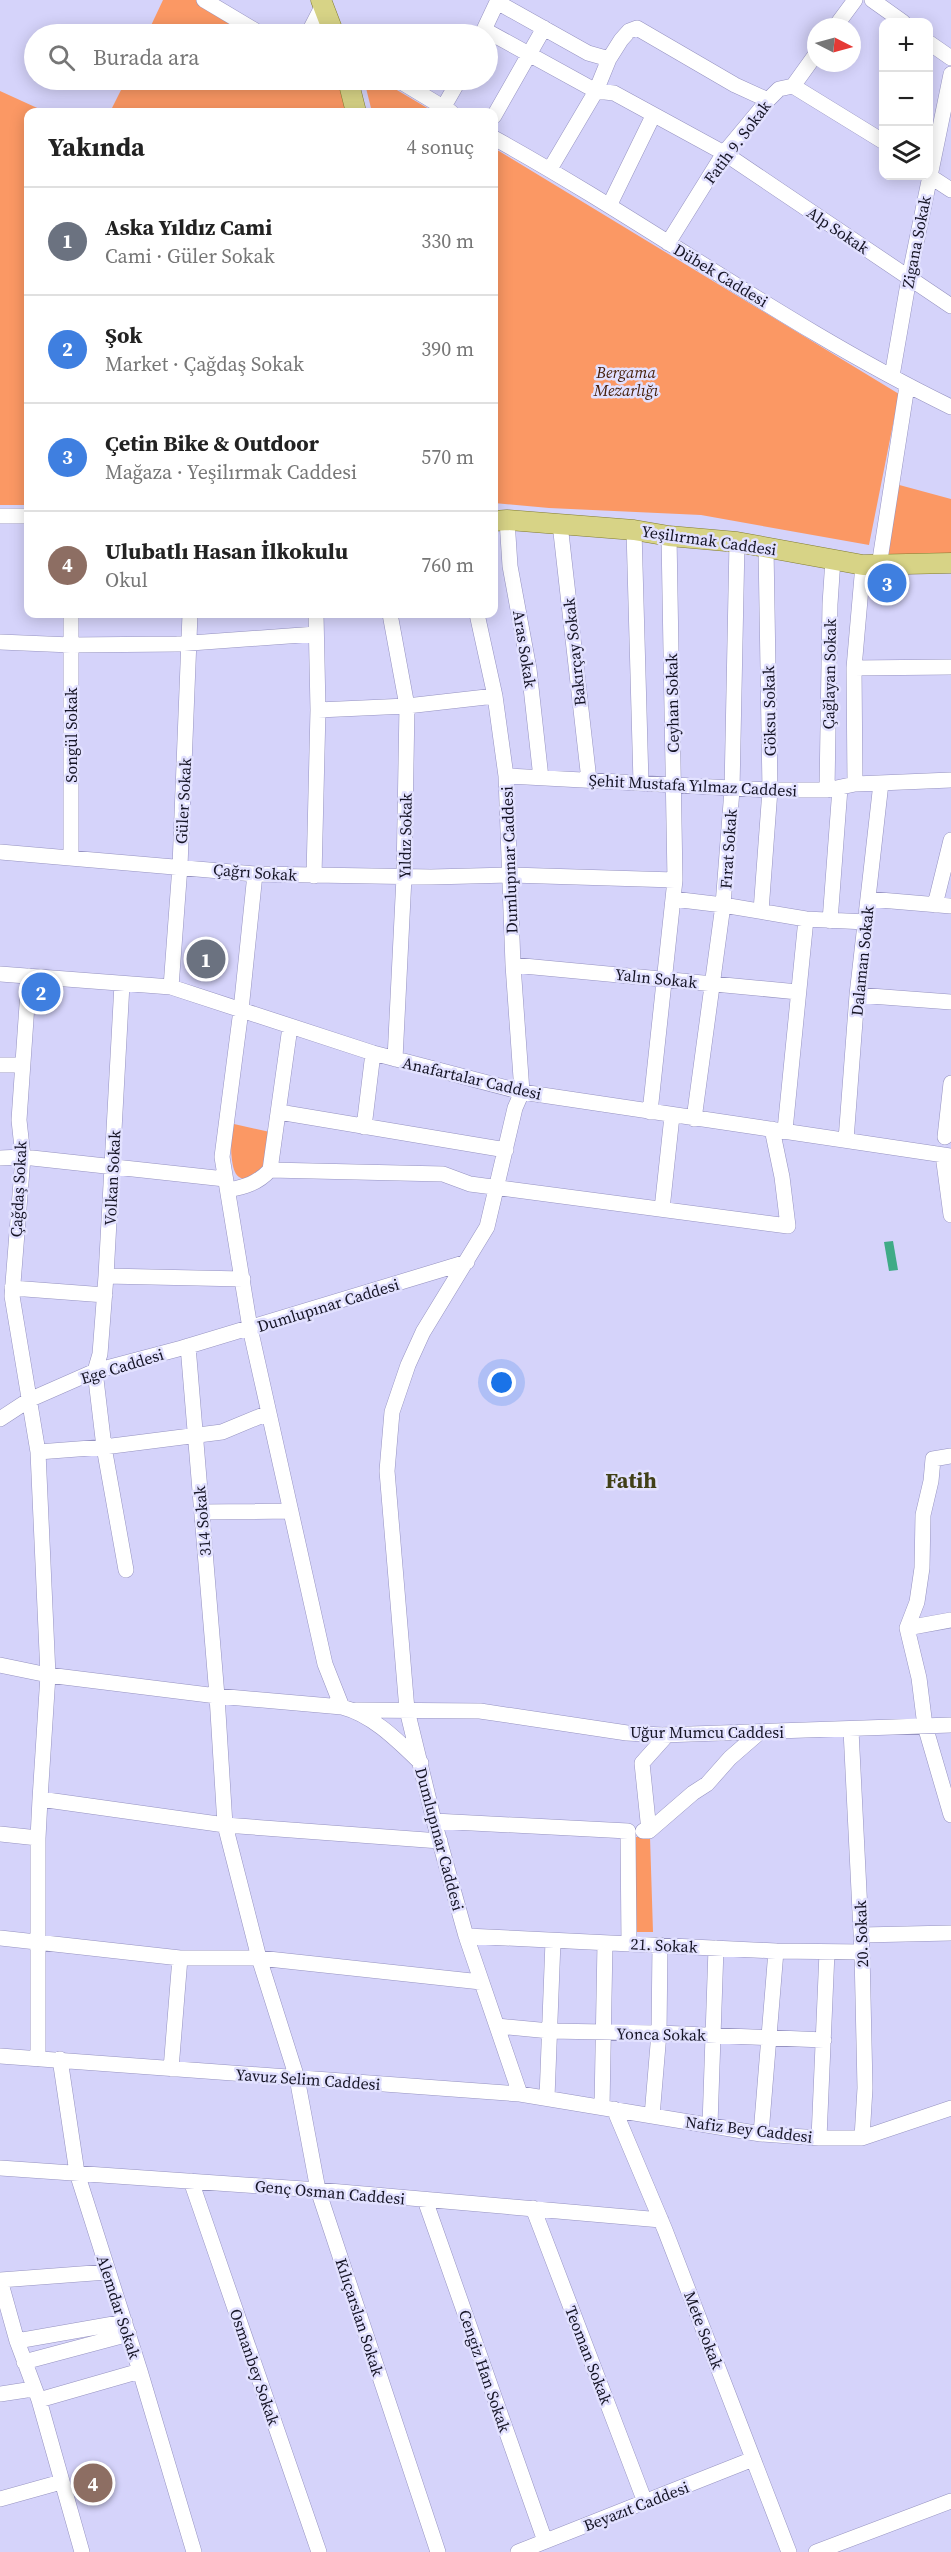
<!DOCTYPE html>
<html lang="tr">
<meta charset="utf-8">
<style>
:root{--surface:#fff;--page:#f6f6f6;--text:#222;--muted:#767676;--line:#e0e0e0;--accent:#0f766e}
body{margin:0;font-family:"Source Serif 4",serif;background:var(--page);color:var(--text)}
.controls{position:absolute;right:18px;top:18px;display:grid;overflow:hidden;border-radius:12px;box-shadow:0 3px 15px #0003}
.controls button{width:54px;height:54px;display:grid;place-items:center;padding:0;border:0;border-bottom:2px solid var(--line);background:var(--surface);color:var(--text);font:30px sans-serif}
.compass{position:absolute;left:807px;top:18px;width:54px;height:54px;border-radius:50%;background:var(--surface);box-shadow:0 3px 15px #0003;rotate:96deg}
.you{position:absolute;left:502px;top:1383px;width:21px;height:21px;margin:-15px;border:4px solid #fff;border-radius:50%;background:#1a73e8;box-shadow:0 0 0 9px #1a73e833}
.badge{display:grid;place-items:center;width:39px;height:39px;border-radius:50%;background:var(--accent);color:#fff;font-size:20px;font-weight:700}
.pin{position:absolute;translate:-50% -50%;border:3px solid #fff;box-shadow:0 2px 6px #0006}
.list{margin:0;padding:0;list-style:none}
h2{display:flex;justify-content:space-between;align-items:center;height:78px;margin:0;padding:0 24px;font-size:26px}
h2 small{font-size:20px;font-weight:400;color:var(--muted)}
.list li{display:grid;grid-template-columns:39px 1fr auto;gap:18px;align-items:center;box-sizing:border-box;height:108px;padding:0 24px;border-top:2px solid var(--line)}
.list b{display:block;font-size:22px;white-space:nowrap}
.list p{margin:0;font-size:20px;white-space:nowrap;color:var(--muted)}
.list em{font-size:20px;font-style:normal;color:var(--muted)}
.icon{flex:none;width:33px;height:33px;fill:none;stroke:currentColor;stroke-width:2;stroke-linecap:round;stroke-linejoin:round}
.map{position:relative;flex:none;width:951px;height:2552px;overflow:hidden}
.search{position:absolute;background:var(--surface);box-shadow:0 3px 15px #0003;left:24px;top:24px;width:474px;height:66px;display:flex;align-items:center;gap:15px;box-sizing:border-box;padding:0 21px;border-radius:33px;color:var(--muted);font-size:22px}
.panel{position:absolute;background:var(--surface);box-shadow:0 3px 15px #0003;left:24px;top:108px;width:474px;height:510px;border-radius:12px}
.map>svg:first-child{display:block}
.green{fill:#fb9864}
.water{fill:#3fab86}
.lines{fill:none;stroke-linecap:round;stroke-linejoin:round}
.minor-casing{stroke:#9693c1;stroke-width:16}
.major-casing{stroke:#827d2f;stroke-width:21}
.minor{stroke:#fff;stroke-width:15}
.major{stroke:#d7d386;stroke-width:20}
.labels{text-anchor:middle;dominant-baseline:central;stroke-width:5;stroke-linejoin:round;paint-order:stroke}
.street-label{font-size:16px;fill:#151425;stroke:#e2e1ff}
.park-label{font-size:16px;font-style:italic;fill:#441d07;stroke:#e2e1ff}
.district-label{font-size:22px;font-weight:bold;fill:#414017;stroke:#e2e1ff}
</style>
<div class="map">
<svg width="951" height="2552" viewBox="0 0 951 2552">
<rect width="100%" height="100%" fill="#d5d3fa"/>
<!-- green -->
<path class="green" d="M163,0H198L255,34H147Z
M126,80H330L341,86L347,112H110Z
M364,80H380L434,112H372Z
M0,91L46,112H28V505H0Z
M494,148L899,394L869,545L701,515L549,508L494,503Z
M892,483L951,499V553L924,562L879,566Z
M234,1124L270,1132L262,1172L247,1180C242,1179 237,1177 235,1172C230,1161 230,1135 234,1124Z
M631,1837H650L653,1932H634Z"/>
<!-- water -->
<path class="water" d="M893,1241L898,1270L889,1271L884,1242Z"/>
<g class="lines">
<!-- minor casing -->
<g class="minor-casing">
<path id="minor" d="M204,0L261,34
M872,0L903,22
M497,2L588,53L609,59
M835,27L855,0
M485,30L596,91L614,93L724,153L951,306
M308,34L323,5
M482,34L498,0
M928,42L951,58
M398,80L451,112
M793,86L884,142
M443,108L459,80
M494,116L544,28
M494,138C648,223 792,330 951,407
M550,169L596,91L609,59L621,40L629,31L637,28L735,85L768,100
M928,175L951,190
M610,204L653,116
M668,243L724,153L768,100L779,89L793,86L816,54
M892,376L909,278L951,74
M0,516H28
M507,520L510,566L529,669L541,778
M560,524L589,780
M634,530L641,783
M879,566L907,386
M390,614L407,706L404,877L395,1059
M477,614L495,696L506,776L513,965L522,1092L515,1108L487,1227L423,1332L408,1365L392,1412L387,1471L407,1710L434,1821L466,1936L520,2094
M0,642L71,645L177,644L316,634
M854,668L951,667
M318,710L407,706L495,696
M506,776L770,790H827L855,784L951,780
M855,784L854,668L863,565
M827,790L830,604L833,559
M0,852L255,874L431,877L511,875L675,880
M71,857V614
M255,874L241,1010L222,1157L250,1328L325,1664L342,1707C373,1715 398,1741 421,1763
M314,876L318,710L316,614
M673,899L723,905L806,919L866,922
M868,899L951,906
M935,905L951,840
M761,911L770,790L766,547
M830,921L840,788
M513,965L798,992
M0,974L171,987L373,1053L522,1092L951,1156
M29,976L19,1120L23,1157L12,1296L38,1452L48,1675L40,1799
M122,984L106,1276L100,1354L95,1371L104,1447L126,1570
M171,987L180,866L190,614
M857,995L951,1002
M0,1065H22
M279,1112L506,1150
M650,1112L675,880L669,536
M694,1119L723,905L732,790L737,542
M364,1127L373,1053
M785,1130L806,919
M945,1137L951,1083
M846,1140L857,995L881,783
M943,1155L951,1215
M0,1158L23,1157L225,1179
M270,1170L443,1174L470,1184L788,1226L782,1177L772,1129
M228,1190C245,1187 258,1183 270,1170L290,1027
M662,1209L672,1116
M106,1276L243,1279
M12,1288L105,1295
M188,1346L217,1696L225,1825L259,1958L297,2078L318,2190L438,2552
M0,1419L29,1400L95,1371L182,1348L467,1262
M38,1452L104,1447L222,1432L268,1413
M202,1512L291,1511
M951,1620L907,1628L919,1678L925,1726L951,1815
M907,1628L917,1602L922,1568L923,1515L931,1481L933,1459L951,1456
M0,1665L48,1675L217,1696L342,1707
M356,1710L480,1711L627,1733L662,1735L951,1725
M851,1730L862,1952L865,2088L862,2138
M434,1821L628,1831L629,1944
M643,1831H649L642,1763L667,1735
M649,1831L693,1793L707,1784L730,1758L760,1732
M0,1834L38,1838V2059
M38,1838L40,1799L225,1825L440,1841
M862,1935L951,1933
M466,1936L776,1951L862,1952
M0,1938L180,1958H259L481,1982
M497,2026L550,2031L659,2033L824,2040
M0,2056L520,2094L761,2134L819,2138H862L951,2108
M60,2059L77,2173L140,2371L194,2552
M171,2069L180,1958
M547,2098L553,1941
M602,2107L605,1943
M614,2109L665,2230L789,2552
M652,2116L659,2033L660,1945
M710,2125L716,1948
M761,2134L776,1951
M819,2138L827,1952
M0,2168L318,2190L661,2220
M191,2181L319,2552
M425,2200L545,2541
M533,2208L645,2502
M0,2280L17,2341L39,2400L82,2552
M0,2280L107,2272
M17,2341L125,2322
M24,2362L129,2334
M0,2394L33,2389
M39,2400L140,2371
M0,2499L61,2482
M518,2552L753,2459
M816,2552L951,2501"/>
</g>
<!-- major casing -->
<g class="major-casing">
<path id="major" d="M321,0L334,34
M348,80L356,112
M494,521L507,520L634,530L669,536L737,542L863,565L951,563"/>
</g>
<!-- minor -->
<use href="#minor" class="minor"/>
<!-- major -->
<use href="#major" class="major"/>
</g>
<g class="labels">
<!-- street labels -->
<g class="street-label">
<text transform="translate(737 142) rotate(-53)">Fatih 9. Sokak</text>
<text transform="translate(838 230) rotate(34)">Alp Sokak</text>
<text transform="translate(916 242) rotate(-79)">Zigana Sokak</text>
<text transform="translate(721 275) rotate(31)">Dübek Caddesi</text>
<text transform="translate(709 540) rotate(8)">Yeşilırmak Caddesi</text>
<text transform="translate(525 649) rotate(81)">Aras Sokak</text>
<text transform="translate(574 652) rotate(-96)">Bakırçay Sokak</text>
<text transform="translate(829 674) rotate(-89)">Çağlayan Sokak</text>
<text transform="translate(672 703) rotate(-91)">Ceyhan Sokak</text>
<text transform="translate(769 711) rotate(-91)">Göksu Sokak</text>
<text transform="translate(71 735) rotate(-90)">Songül Sokak</text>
<text transform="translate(693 785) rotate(3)">Şehit Mustafa Yılmaz Caddesi</text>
<text transform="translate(183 801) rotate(-87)">Güler Sokak</text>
<text transform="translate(405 836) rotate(-89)">Yıldız Sokak</text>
<text transform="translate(728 849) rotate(-86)">Fırat Sokak</text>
<text transform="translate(509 860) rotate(-92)">Dumlupınar Caddesi</text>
<text transform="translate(255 872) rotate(4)">Çağrı Sokak</text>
<text transform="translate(862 961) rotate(-84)">Dalaman Sokak</text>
<text transform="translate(656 978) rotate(6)">Yalın Sokak</text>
<text transform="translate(472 1078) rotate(13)">Anafartalar Caddesi</text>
<text transform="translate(112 1178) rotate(-87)">Volkan Sokak</text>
<text transform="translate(18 1189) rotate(-87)">Çağdaş Sokak</text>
<text transform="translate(328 1305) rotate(-17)">Dumlupınar Caddesi</text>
<text transform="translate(122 1366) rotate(-17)">Ege Caddesi</text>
<text transform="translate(202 1521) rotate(-95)">314 Sokak</text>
<text x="707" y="1732">Uğur Mumcu Caddesi</text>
<text transform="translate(440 1839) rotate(75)">Dumlupınar Caddesi</text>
<text transform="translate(861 1934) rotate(-92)">20. Sokak</text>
<text transform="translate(664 1945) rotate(3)">21. Sokak</text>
<text transform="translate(661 2034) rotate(1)">Yonca Sokak</text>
<text transform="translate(308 2079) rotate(4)">Yavuz Selim Caddesi</text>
<text transform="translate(749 2129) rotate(7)">Nafiz Bey Caddesi</text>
<text transform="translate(330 2192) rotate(5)">Genç Osman Caddesi</text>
<text transform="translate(119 2307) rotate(72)">Alemdar Sokak</text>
<text transform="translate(360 2317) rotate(72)">Kılıçarslan Sokak</text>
<text transform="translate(704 2330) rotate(69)">Mete Sokak</text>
<text transform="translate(589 2355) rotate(69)">Teoman Sokak</text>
<text transform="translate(255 2367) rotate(71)">Osmanbey Sokak</text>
<text transform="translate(485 2371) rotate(71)">Cengiz Han Sokak</text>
<text transform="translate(636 2506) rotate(-21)">Beyazıt Caddesi</text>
</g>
<!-- park labels -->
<g class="park-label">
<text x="626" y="372">Bergama<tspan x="626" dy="18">Mezarlığı</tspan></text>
</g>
<!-- district labels -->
<g class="district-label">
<text x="631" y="1480">Fatih</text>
</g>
</g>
</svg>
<div class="controls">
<button>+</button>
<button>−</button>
<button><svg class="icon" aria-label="layers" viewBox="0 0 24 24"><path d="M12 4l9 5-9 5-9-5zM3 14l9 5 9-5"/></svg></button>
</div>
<svg class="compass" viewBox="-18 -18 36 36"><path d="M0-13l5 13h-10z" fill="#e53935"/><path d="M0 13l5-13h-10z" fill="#767676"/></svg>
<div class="you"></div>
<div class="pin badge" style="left:206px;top:959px;background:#6b7280">1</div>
<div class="pin badge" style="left:41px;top:992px;background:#3f7fe0">2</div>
<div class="pin badge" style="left:887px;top:583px;background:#3f7fe0">3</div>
<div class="pin badge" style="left:93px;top:2483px;background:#8d6e63">4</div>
<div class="search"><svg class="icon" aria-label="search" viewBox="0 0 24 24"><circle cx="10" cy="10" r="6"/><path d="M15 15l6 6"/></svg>Burada ara</div>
<section class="panel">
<h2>Yakında<small>4 sonuç</small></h2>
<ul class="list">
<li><span class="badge" style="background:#6b7280">1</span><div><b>Aska Yıldız Cami</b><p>Cami · Güler Sokak</p></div><em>330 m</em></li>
<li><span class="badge" style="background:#3f7fe0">2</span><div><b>Şok</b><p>Market · Çağdaş Sokak</p></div><em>390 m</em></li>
<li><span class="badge" style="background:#3f7fe0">3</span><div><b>Çetin Bike &amp; Outdoor</b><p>Mağaza · Yeşilırmak Caddesi</p></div><em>570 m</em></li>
<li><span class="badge" style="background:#8d6e63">4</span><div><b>Ulubatlı Hasan İlkokulu</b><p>Okul</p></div><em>760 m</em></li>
</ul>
</section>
</div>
